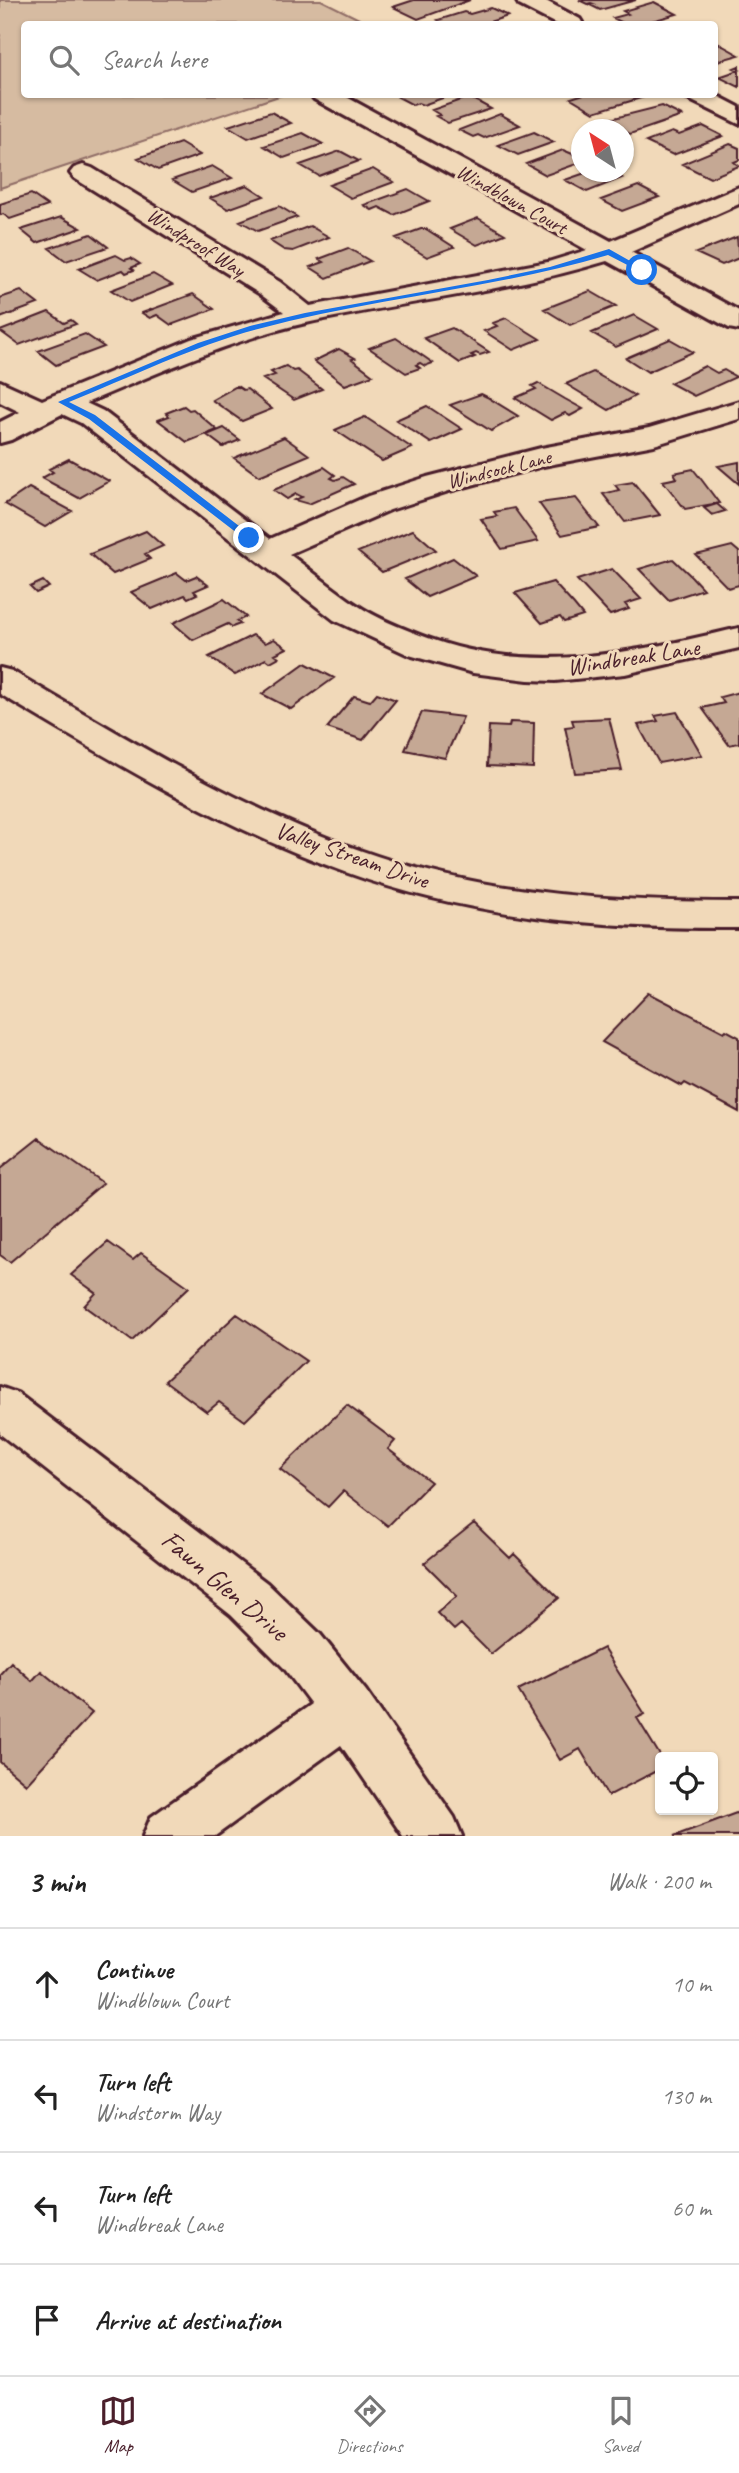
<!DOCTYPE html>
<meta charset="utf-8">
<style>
:root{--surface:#fff;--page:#f6f6f6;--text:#222;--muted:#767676;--line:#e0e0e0;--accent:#4a1f2b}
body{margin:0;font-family:Caveat,sans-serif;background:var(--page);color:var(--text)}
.controls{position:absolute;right:21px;bottom:21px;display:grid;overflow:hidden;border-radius:7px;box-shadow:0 2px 5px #0004}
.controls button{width:63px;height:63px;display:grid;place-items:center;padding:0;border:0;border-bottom:2px solid var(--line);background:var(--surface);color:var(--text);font:35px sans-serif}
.compass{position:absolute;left:571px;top:119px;width:63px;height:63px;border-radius:50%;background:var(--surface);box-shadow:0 2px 5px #0004;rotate:324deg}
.stop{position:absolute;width:21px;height:21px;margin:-16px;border:5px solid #1a73e8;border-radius:50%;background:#fff}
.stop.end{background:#1a73e8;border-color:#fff;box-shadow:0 2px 7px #0008}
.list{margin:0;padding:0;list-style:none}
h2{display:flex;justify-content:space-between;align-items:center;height:91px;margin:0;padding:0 28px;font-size:30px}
h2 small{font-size:23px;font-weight:400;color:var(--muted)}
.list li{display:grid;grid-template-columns:46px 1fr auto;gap:21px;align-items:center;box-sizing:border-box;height:112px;padding:0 28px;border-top:2px solid var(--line)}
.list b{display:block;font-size:26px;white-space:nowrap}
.list p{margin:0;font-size:23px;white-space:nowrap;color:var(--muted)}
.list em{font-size:23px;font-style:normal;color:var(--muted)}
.icon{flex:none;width:38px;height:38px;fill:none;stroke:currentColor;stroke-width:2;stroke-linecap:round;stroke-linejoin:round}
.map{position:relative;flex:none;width:739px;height:1836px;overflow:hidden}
.search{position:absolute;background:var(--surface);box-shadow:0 2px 5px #0004;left:21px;right:21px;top:21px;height:77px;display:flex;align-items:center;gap:18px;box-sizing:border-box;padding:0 24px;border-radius:7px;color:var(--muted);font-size:26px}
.sheet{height:539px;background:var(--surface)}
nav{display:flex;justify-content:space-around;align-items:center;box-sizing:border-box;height:98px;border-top:2px solid var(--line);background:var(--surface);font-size:19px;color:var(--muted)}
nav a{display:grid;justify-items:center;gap:4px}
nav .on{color:var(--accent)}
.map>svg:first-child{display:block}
.green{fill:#d6bba1;stroke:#906d66;stroke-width:2}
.building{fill:#c5a894;stroke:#4a1f2b;stroke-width:2}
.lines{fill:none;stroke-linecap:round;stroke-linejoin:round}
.street-casing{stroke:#4a1f2b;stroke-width:6}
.secondary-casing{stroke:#4a1f2b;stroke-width:6}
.street{fill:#f1d9b9;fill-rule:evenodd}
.secondary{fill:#f1d9b9;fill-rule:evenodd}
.route{fill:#1a73e8}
.labels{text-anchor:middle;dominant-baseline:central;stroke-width:6;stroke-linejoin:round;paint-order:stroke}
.far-street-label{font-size:21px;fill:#4a1f2b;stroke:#f1d9b9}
.street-label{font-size:24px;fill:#4a1f2b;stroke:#f1d9b9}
.near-street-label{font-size:28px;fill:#4a1f2b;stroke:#f1d9b9}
</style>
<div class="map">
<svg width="739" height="1836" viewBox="0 0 739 1836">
<rect width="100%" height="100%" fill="#f1d9b9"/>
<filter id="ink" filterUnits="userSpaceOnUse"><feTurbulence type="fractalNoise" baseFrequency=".0143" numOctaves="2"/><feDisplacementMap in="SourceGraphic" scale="14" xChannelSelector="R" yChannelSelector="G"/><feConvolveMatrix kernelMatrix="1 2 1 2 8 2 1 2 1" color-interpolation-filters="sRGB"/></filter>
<g filter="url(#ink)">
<!-- green -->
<path class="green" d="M0,0H321L369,24H24V94L282,95L0,188Z"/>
<!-- building -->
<path class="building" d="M414,0H470L418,19L393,7Z
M579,0H636L600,10L590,5L594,4L591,3L587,4Z
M654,2L677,14L641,24H625L613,18L628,14L623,11Z
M491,8L508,16L483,24H445L438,20L464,12L470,14Z
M714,41L739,55L714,62Z
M739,66V87L719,77L739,70L734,68Z
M404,94H454L423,105L418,103L413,105L398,97Z
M584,94H640L644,97L594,112L571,98Z
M469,97L491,109L448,123L436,116L440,115L432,110Z
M662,106L682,116L630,134L606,120Z
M271,112L291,123L248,138L228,126Z
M500,114L520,125L484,138L478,135L473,137L459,130Z
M703,126L723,136L673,155L646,142L672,132L679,135Z
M534,132L554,142L518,155L498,145Z
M303,133L323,144L284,158L264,146Z
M180,143L200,155L158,170L138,158Z
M730,144L739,148V160L734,162L739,166L710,178L682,164Z
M563,150L582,158V162L546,175L526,164Z
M340,151L359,161L319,176L300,165Z
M212,166L232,178L192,192L172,180Z
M373,169L394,182L351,198L329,185Z
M588,172H609L622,178L587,192L565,180Z
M247,185L264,196L228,209L210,198Z
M638,186L659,197L622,211L601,200Z
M408,189L429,201L394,215L379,207L372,210L364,205Z
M31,194L48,206L10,219L3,214L0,215V204Z
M279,206L297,217L258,231L240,221Z
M61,217L81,228L37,243L21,230Z
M478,218L505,234L477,245L450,229Z
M310,226L329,237L293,251L284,250L270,241Z
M421,229H426L454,247L427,257L396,238Z
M91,234L108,247L66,261L49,248Z
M737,237L739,258L722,265L696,253Z
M348,248L370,261L327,278L310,267L324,262L319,259Z
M116,255L125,260L131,258L140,264L131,268L134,270L126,273L123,270L97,280L79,269Z
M153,274L172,285L130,302L111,290Z
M21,291L38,304L0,318V298Z
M590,291L616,306L570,325L544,309Z
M193,294L214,309L171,325L157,315L150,318L142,313Z
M49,312L64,323L71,320L76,324L19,345L0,331Z
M634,315L658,329L616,347L592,333Z
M506,318L540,339L513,350L484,331L497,326L493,323Z
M452,328L460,333L489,352L480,355L476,353L471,355L475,357L460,363L424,338Z
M85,334L104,347L56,365L38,351Z
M396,338L423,356L433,363L425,366L420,363L416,365L420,368L406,373L369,348Z
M670,339L693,352L648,372L626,358Z
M339,349L355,358L352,359L373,375L345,385L314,361Z
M286,366L293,371L297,370L322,389L294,400L263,379L275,375L271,372Z
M705,366L717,373L724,370L736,377L694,396L670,383Z
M593,372L635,396L609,410L566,384Z
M538,383L565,399L583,409L570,416L565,413L551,420L515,398L536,389L532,386Z
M237,386L243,390L247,389L272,409L242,421L212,400Z
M481,394L487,397L518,416L491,431L450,405Z
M184,406L189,410L193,409L217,430L187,442L158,420L169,416L166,413Z
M427,406L462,429L431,443L396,420Z
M365,417L412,448L382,461L335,430Z
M224,428L240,440L223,447L207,435Z
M284,437L309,455L259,476L234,458Z
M69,459L109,481L79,498L42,478L53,472L49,469Z
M739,462V484L718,466Z
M324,467L335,475L331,478L335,480L343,477L354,484L309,504L295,500L302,497L296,494L287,499L274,490Z
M693,469L701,479L719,503L685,509L663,481L677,478L674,473Z
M633,482L655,509L660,515L625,522L603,494L619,490L615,485Z
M29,488L72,511L45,527L5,504Z
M576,498L599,527L562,535L539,503Z
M717,504L725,511L712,515L704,508Z
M514,508L538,541L502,549L481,519L497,516L494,512Z
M413,530L436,550L382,572L358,552Z
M146,531L163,546L145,554L150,559L113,574L90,554Z
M732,546L739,552V585L728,588L696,555Z
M453,558L476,576L427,597L405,579Z
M673,559L692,577L703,589L669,600L639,569Z
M612,569L641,599L625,604L629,609L610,615L577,580Z
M177,573L186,580L196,576L208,585L194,591L197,594L188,598L185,595L152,609L131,592Z
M43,581L49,587L36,593L30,587Z
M553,582L574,605L583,616L564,622L560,617L542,623L515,593Z
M224,599L246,617L237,621L240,624L232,627L228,624L193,640L173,623Z
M253,635L265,643L274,639L287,648L275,654L279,657L270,662L266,659L235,675L209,657Z
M305,663L334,678L291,709L262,694Z
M739,692V743L729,745L702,708L724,703L720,697Z
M377,693L396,700L363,740L327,728L354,696L370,701Z
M422,712L463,717L445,758L405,750Z
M677,712L702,755L659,763L638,725L658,721L655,716Z
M609,718L622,770L575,773L565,727L574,726L572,720Z
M510,722L534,723L533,768L487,766L489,726L509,727Z
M649,993L724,1032L726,1030L739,1037V1112L685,1083L682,1086L602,1042Z
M39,1138L103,1183L10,1262L0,1255V1169Z
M108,1242L133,1260L141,1253L189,1287L132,1341L84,1306L96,1293L71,1275Z
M237,1314L306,1361L245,1421L219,1402L207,1412L165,1381Z
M347,1405L395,1441L388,1449L431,1482L388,1526L343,1491L328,1507L280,1469Z
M474,1523L510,1558L514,1554L559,1598L491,1654L461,1624L454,1630L437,1613L457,1596L424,1563Z
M603,1648L643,1711L645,1714L637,1718L661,1757L660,1769L608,1796L580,1749L560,1760L518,1690Z
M11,1662L32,1681L41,1671L92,1713L26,1784L0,1762V1674Z
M739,1812V1836H674Z"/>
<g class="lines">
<!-- street casing -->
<g class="street-casing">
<path id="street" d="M516,0H544L580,19L583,24H556L519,5Z
M310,94H341L611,241L739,187V204L631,252L739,311V330L729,328L607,261C509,291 406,301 306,323C229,340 158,373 86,403L103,411L270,539L368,496L427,477L541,448L649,428L739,401V419L654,445L543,466L449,491L390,510L289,554C312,571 334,590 357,605C376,618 399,627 420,635C527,677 632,653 739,628V648L625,674L555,681L528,680L473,673L409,655L334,620L81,423L62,414L11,440L0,443V422L20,412L0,402V381L42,400L191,339L284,312L260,294L74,178L70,173L74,168L83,165L92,168L280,282L310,306L548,262L587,250L314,99Z
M684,94H714L739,107V124L688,99Z
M0,1387L17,1393L267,1583L320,1634L366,1691L454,1817L462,1836H403L341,1745L215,1836H143L151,1817L311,1704L284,1668L231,1615L0,1434Z"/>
</g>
<!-- secondary casing -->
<g class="secondary-casing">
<path id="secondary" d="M0,668L12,671C129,740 247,813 377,856C493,895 617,902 739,902V928C607,929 473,918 348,873C224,829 112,761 0,694Z"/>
</g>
<!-- street -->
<use href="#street" class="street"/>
<!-- secondary -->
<use href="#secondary" class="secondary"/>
</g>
</g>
<!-- route -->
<path class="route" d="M609,249L646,270L639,271L608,255C493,289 374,298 258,329C194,346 131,377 69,402L95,415L252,536V540H246L89,419L58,402L198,343L250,326L305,313L488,280L550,267Z"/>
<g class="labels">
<!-- far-street labels -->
<g class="far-street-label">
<text transform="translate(512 199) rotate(29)">Windblown Court</text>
<text transform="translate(196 242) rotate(32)">Windproof Way</text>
<text transform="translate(499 469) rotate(-14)">Windsock Lane</text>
</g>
<!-- street labels -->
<g class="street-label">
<text transform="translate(633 657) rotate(-9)">Windbreak Lane</text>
<text transform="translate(352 855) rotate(19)">Valley Stream Drive</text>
</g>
<!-- near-street labels -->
<g class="near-street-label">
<text transform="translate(225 1585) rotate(40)">Fawn Glen Drive</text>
</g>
</g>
</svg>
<div class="controls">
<button><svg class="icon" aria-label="locate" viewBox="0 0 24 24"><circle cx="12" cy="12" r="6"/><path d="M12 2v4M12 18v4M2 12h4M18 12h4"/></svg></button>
</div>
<svg class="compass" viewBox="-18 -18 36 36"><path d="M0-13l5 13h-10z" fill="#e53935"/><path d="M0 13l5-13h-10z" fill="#767676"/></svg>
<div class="stop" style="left:642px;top:270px"></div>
<div class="stop end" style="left:249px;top:538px"></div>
<div class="search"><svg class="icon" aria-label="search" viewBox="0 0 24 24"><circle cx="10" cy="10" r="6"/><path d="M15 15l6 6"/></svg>Search here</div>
</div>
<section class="sheet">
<h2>3 min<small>Walk · 200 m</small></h2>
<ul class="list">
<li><svg class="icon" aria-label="ahead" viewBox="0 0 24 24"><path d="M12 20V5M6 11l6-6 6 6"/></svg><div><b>Continue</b><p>Windblown Court</p></div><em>10 m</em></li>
<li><svg class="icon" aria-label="left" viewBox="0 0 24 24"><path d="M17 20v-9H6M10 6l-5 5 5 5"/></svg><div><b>Turn left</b><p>Windstorm Way</p></div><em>130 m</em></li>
<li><svg class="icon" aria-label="left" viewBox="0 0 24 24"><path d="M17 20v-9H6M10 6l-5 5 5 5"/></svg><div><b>Turn left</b><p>Windbreak Lane</p></div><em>60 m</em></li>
<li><svg class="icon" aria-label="arrive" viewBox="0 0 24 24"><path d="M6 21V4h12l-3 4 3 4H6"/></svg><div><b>Arrive at destination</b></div></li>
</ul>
</section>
<nav>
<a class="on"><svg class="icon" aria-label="map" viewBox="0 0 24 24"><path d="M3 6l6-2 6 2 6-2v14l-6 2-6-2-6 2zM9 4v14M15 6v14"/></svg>Map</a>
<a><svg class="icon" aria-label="directions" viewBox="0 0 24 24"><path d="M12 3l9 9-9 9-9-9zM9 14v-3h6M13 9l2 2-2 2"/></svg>Directions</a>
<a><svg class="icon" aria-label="saved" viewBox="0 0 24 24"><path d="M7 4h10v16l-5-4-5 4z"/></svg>Saved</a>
</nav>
